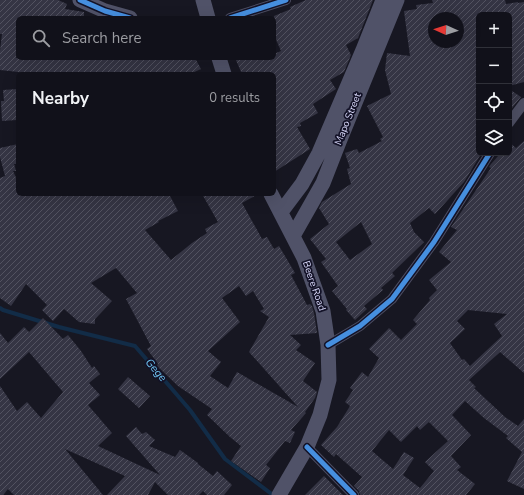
<!DOCTYPE html>
<meta charset="utf-8">
<style>
:root{--surface:#11111a;--page:#1a1a23;--text:#f1f3f6;--muted:#9c9da2;--line:#303139}
body{margin:0;font-family:"Nunito Sans",sans-serif;background:var(--page);color:var(--text)}
.controls{position:absolute;right:12px;top:12px;display:grid;overflow:hidden;border-radius:6px;box-shadow:0 4px 16px #0002}
.controls button{width:36px;height:36px;display:grid;place-items:center;padding:0;border:0;border-bottom:1px solid var(--line);background:var(--surface);color:var(--text);font:20px sans-serif}
.compass{position:absolute;left:428px;top:12px;width:36px;height:36px;border-radius:50%;background:var(--surface);box-shadow:0 4px 16px #0002;rotate:273deg}
.list{margin:0;padding:0;list-style:none}
h2{display:flex;justify-content:space-between;align-items:center;height:52px;margin:0;padding:0 16px;font-size:17px}
h2 small{font-size:13px;font-weight:400;color:var(--muted)}
.icon{flex:none;width:22px;height:22px;fill:none;stroke:currentColor;stroke-width:2;stroke-linecap:round;stroke-linejoin:round}
.map{position:relative;flex:none;width:524px;height:495px;overflow:hidden}
.search{position:absolute;background:var(--surface);box-shadow:0 4px 16px #0002;left:16px;top:16px;width:260px;height:44px;display:flex;align-items:center;gap:10px;box-sizing:border-box;padding:0 14px;border-radius:6px;color:var(--muted);font-size:15px}
.panel{position:absolute;background:var(--surface);box-shadow:0 4px 16px #0002;left:16px;top:72px;width:260px;height:124px;border-radius:6px}
.map>svg:first-child{display:block}
.lines{fill:none;stroke-linecap:round;stroke-linejoin:round}
.stream{stroke:#122c47;stroke-width:4}
.building{fill:url(#building-hatch);fill-rule:evenodd}
.street{stroke:#4d4e62;stroke-width:10}
.secondary{stroke:#505268;stroke-width:15}
.cycleway-casing{stroke:#131227;stroke-width:8}
.cycleway{stroke:#468fdf;stroke-width:5}
.labels{text-anchor:middle;dominant-baseline:central;stroke-width:3.5;stroke-linejoin:round;paint-order:stroke}
.street-label{font-size:10px;fill:#dbdbfd;stroke:#131227}
.water-label{font-size:11px;font-style:italic;fill:#70c7f5;stroke:#131227}
</style>
<div class="map">
<svg width="524" height="495" viewBox="0 0 524 495">
<defs>
<pattern id="building-hatch" width="6" height="6" patternUnits="userSpaceOnUse"><rect width="6" height="6" fill="#353544"/><path d="M-1 1l2-2M0 6l6-6M5 7l2-2" fill="none" stroke="#525260"/></pattern>
</defs>
<rect width="100%" height="100%" fill="#171722"/>
<g class="lines">
<!-- stream -->
<path class="stream" d="M0,308L3,310L59,327L135,346L190,410L225,459L273,495"/>
</g>
<!-- building -->
<path class="building" d="M0,0H58L67,4L65,9L84,12V18H18V36L16,58H195L201,69L190,74H36L0,70V51L2,34H0Z
M306,0H373L358,38L346,45L351,55L344,72L330,80L336,89L313,104L318,113L300,123L301,126L297,127L310,149L274,172V74H242L235,58H274V54L281,51L274,35V16L291,9L290,7Z
M432,0H505L506,4L518,2V3L524,2V82L509,86V15H479V153L481,154L464,182L435,214L429,208L410,223L414,232L424,242L392,273L395,276L381,288L383,290L364,306L367,309L355,320L346,310L347,309L332,291L338,286L321,262L326,259L310,239L329,224L319,208L322,202L351,184L347,169L350,168L345,153L357,149L359,153L382,141L380,139L383,137L367,106L391,94L385,70L387,53L410,56L404,11L417,9L416,5L433,3ZM434,18H458V42H434ZM361,222L372,244L350,260L336,242Z
M18,89V99H16L17,120L2,121L1,101H4L3,90Z
M509,89L521,97L509,112Z
M524,141V373L500,352L469,380L476,387L474,388L505,417L518,426L524,419V489L507,481L522,452L506,438L508,436L484,418L465,401L452,415L471,435L451,456L461,467L457,470L475,484L466,495H360L359,491L354,486L362,477L336,454L334,457L321,445L337,427L350,406L345,402L353,390L350,388L362,372L368,377L379,358L369,349L389,328L401,340L417,324L413,320L430,300L429,298L437,290L429,280L451,262L439,252L457,230L451,227L491,168L489,167L491,164L501,153H509V142L516,148ZM468,310L507,314L494,324L502,336L470,366L464,359L462,360L450,343L465,329L457,321ZM429,422L448,441L425,462L434,471L420,488L403,475L414,458L404,452L393,469L372,451L389,430L401,442L417,426L420,430Z
M18,144V164H14L16,171H13L18,182V194H169L178,211L158,221L159,222L145,230L171,260L192,243L207,233L205,229L218,222L202,194H258L242,203L262,239L267,237L274,249L279,246L295,273L291,275L307,305L310,304L312,306L314,313L317,333L290,335L301,345L296,350L315,363L303,381L317,392L315,398L305,412L306,413L291,430L295,432L290,443L285,441L266,465L270,468L261,482L231,461L241,446L230,437L207,415L212,409L178,386L157,366L158,364L147,349L151,346L126,299L137,293L116,268L91,283L112,301L95,319V324L79,322L64,309L53,321L42,310L47,305L26,284L11,306L0,298V178L5,176L0,157V148ZM239,286L246,296L253,291L264,309L260,311L269,317L249,352L298,407L237,372L228,388L210,376L221,362L208,351L240,322L222,298Z
M43,318L63,339L68,335L81,351L92,368L94,366L100,374L89,383L100,395L88,405L112,433L98,446L160,475L126,436L136,427L142,434L146,432L155,440L149,446L175,457L180,450L198,463V464L213,476L217,471L232,485L224,495H207L203,491L199,495H168L155,482L148,495H107L125,476L65,449L103,495H14L8,489L3,495H0V386L17,411L27,402L41,418L63,392L29,352L0,379V333L8,343L24,327L29,332Z
M128,377L150,396L139,408L118,389Z
M324,476L343,495H305Z"/>
<g class="lines">
<!-- street -->
<path class="street" d="M230,18L286,0
M509,123L524,103
M328,345L360,326L392,299L434,242L490,153
M307,447L354,495"/>
<!-- secondary -->
<path class="secondary" d="M80,0L105,11L130,18
M203,0L208,18
M219,58L224,74
M271,194L304,258L323,311L328,345L329,380L320,415L307,447L279,495
M281,212L302,184L319,153L363,50L383,0
M293,236L323,183L339,142L397,0"/>
<!-- cycleway casing -->
<g class="cycleway-casing">
<path id="cycleway" d="M80,0L105,11L130,18
M230,18L286,0
M328,345L360,326L392,299L434,242L490,153
M307,447L354,495"/>
</g>
<!-- cycleway -->
<use href="#cycleway" class="cycleway"/>
</g>
<g class="labels">
<!-- street labels -->
<g class="street-label">
<text transform="translate(348 119) rotate(-68)">Mapo Street</text>
<text transform="translate(314 286) rotate(71)">Beere Road</text>
</g>
<!-- water labels -->
<g class="water-label">
<text transform="translate(156 370) rotate(49)">Gege</text>
</g>
</g>
</svg>
<div class="controls">
<button>+</button>
<button>−</button>
<button><svg class="icon" aria-label="locate" viewBox="0 0 24 24"><circle cx="12" cy="12" r="6"/><path d="M12 2v4M12 18v4M2 12h4M18 12h4"/></svg></button>
<button><svg class="icon" aria-label="layers" viewBox="0 0 24 24"><path d="M12 4l9 5-9 5-9-5zM3 14l9 5 9-5"/></svg></button>
</div>
<svg class="compass" viewBox="-18 -18 36 36"><path d="M0-13l5 13h-10z" fill="#e53935"/><path d="M0 13l5-13h-10z" fill="#9c9da2"/></svg>
<div class="search"><svg class="icon" aria-label="search" viewBox="0 0 24 24"><circle cx="10" cy="10" r="6"/><path d="M15 15l6 6"/></svg>Search here</div>
<section class="panel">
<h2>Nearby<small>0 results</small></h2>
<ul class="list">
</ul>
</section>
</div>
